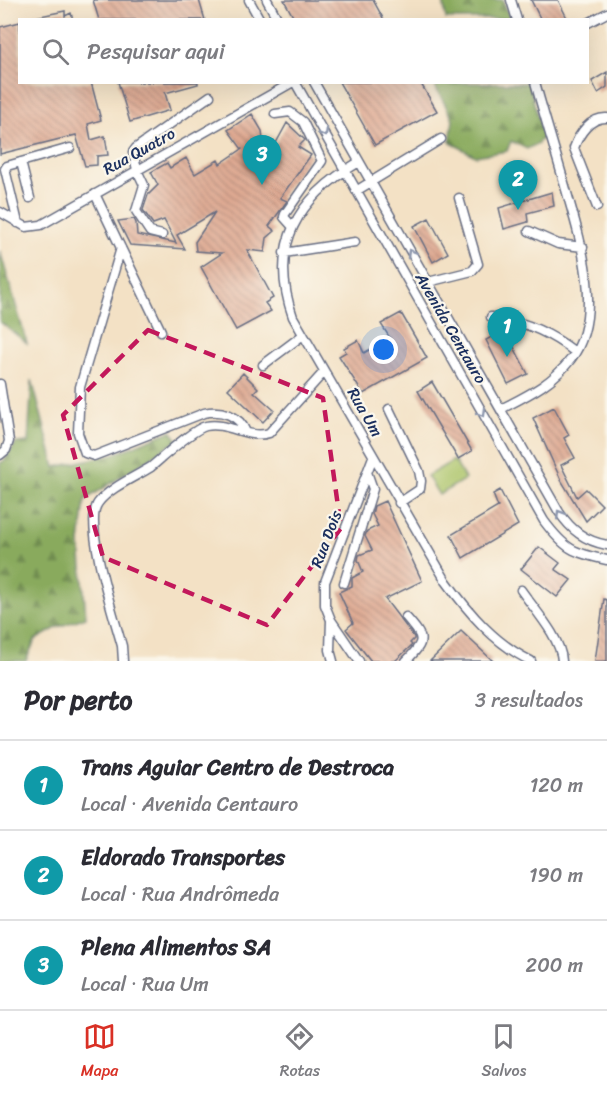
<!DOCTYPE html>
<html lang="pt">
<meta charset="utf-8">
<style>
:root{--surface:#fff;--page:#f2f2f3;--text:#2b2b33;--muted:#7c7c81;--line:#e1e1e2;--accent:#d93025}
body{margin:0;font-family:Sriracha,sans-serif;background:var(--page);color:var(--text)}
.you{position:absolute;left:384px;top:350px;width:21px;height:21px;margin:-15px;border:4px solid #fff;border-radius:50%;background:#1a73e8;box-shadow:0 0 0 9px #1a73e833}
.badge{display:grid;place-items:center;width:39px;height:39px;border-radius:50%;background:var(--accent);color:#fff;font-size:20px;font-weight:700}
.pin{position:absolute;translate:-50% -50px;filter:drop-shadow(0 2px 3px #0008)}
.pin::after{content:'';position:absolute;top:32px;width:21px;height:18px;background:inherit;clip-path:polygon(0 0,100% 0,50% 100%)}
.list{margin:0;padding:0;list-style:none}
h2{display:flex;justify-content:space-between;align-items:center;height:78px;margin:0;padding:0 24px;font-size:26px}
h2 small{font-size:20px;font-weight:400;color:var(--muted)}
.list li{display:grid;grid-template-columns:39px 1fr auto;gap:18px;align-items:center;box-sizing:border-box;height:90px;padding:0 24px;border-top:2px solid var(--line)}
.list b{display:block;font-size:22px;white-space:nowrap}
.list p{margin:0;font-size:20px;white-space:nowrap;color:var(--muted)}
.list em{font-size:20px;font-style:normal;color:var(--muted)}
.icon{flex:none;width:33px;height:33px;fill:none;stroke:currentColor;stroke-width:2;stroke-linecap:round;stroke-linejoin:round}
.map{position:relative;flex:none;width:607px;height:661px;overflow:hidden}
.search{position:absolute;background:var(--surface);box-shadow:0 6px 24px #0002;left:18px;right:18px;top:18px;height:66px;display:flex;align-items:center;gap:15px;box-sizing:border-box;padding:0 21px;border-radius:0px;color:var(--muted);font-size:22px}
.sheet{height:348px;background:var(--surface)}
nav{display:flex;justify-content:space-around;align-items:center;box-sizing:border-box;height:84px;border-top:2px solid var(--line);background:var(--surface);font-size:16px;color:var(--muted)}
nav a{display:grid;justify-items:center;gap:3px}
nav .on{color:var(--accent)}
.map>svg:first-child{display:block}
.forest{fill:url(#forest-firs);stroke:#526c5e;stroke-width:1.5}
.pitch{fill:#acc469;stroke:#647a64;stroke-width:1.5}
.building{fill:url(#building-back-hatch)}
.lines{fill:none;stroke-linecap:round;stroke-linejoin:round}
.minor-casing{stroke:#676d82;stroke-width:11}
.minor{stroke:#fff;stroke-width:8}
.oneway{stroke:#8d97ae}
.marked{fill:none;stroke:#c2185b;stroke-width:4.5;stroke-dasharray:12 8;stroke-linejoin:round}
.labels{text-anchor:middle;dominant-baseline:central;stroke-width:4.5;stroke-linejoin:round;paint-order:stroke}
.street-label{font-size:16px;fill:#1b2f5e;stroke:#fbf7ec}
</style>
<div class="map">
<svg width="607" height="661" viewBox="0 0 607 661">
<defs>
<pattern id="forest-firs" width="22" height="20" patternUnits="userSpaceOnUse" patternTransform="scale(1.5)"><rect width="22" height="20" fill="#89aa5d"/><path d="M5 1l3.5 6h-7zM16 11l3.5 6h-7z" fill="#6f8b50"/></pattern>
<pattern id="building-back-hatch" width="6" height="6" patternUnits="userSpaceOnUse" patternTransform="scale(1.5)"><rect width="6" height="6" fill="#dea991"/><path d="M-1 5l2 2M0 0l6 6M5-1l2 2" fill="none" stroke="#b38a7a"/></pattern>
</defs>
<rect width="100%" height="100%" fill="#fbf7ec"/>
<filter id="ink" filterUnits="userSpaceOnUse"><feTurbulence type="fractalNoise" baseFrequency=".0167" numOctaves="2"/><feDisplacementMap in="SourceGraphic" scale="12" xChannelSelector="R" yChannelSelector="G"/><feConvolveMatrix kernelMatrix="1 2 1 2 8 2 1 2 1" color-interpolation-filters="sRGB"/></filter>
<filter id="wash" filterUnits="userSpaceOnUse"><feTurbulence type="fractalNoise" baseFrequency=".008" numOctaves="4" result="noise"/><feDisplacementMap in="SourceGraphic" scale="24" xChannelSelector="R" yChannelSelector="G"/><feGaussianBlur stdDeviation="1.35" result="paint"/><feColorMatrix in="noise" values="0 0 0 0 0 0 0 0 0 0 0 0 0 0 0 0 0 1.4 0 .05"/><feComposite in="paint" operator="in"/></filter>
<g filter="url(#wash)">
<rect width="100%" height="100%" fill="#f3e1c5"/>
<!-- forest -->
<path class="forest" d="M443,0H503L510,19H446Z
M436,83H529L543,137L537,144L527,149L511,141L507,151L475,156L450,142L453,119L436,88Z
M0,251L27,343L0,322Z
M32,380L55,467L114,454L171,431L178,440L85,500L80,543L86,617L58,627L35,640L26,661H0V463L4,461L16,443L28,442Z"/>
<!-- pitch -->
<path class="pitch" d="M454,460L465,479L439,495L427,476Z"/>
<g id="blocks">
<!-- building -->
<path class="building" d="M93,0H199L205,20H99Z
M284,0H373L384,20H295Z
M531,0H558L568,20H541Z
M65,11V16L71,13L73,20H35V17Z
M20,22V82H91L101,120L88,124L91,140L105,136L108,155L97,156V165L85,166L76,135L0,154V27Z
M607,72V87L598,93L592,81Z
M118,82H198V84L165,93L170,110L130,122Z
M339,82H420L437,111L375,145Z
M252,114L262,131L263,141L270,154L287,123L305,140L298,147L311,155L280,198L287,201L269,226L275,231L267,238L265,252L247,250L273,298L265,303L271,311L236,330L201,267L222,253L196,251L195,242L215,212L177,235L185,249L130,245L118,221L134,219L136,223L137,235L176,243L164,220L153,224L143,210L148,195L158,185L151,172L167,163L170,168L186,158L195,174L218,160L220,164L242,149L228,130Z
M552,192L554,206L527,213L528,222L504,229L499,208Z
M429,218L448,253L433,262L414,226Z
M401,313L427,358L363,394L339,356L346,352L344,348L358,340L364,353L390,338L381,324Z
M505,330L528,374L508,384L486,340Z
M243,373L258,388L254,392L274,410L263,422L228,389Z
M432,382L472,451L458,459L418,391Z
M554,407L569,435L564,438L575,458L561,465L577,497L586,489L602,505L586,521L561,480L533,418Z
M500,490L518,525L463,558L451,535L498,507L493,494Z
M385,501L422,581L385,599L414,637V639L410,643L412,645L395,661H371L346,629L353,623L339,592L352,586V578L363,572L358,560L359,555L372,550L365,536L367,531L378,526L372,514L374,506Z
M539,547L560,563L555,569L571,580L557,597L521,569Z
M604,599L607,600V661H595Z
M461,631L493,661H430Z"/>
</g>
</g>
<g filter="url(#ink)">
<use href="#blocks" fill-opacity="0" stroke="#676d82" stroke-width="1.5"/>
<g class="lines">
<!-- minor casing -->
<g class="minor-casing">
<path id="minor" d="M249,0L260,20
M267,0L278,20
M511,0L517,20
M588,23L607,13
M295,82L544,521C565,549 573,553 607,560
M314,82L559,512C571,530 585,541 607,545
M275,114L290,112L303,122L322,161L285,214L284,217L293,227
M21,162L30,198
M359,162C297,198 268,246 293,317L446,581C469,613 495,644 531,661
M356,191L441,139
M95,194L161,331
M597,207L574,148C579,134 590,117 607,118
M0,212L26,227L41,225L293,82
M18,223L5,169L7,166L70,148
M529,231L558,244L583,247
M162,235L150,232L136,211L144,185L137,170L133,152L136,148L210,96
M121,248L80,387L78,433L85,453L94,456L204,413C221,409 239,415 246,432
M284,253L355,242
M428,282L472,271L478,264L459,198
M491,317C523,320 549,332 575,352
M263,365L303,335
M0,384L9,441L6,450L0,455
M389,409L419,471L421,481L420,489L399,503
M501,409C528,395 552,384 571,359C607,312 577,230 563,179C554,147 544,115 535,82
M344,583L373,489L367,472
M521,590C534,609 561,638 562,661
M331,620L330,650L333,661
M123,661L122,646C115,620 83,523 98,503C109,488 135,477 151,467C163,457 193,429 206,426C227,421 249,440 269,433L324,372
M359,661L331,620L325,605V582L373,457
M406,661C427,640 424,638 406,617"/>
</g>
<!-- minor -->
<use href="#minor" class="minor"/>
</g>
<!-- one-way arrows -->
<defs><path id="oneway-chevron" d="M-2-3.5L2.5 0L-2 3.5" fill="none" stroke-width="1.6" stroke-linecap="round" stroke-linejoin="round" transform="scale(1.5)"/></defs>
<g class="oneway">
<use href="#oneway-chevron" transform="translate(324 133) rotate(61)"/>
<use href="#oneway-chevron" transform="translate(411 253) rotate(-120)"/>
<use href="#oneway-chevron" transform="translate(482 413) rotate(60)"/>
<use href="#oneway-chevron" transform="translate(560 514) rotate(-122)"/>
</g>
</g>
<!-- marked area -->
<path class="marked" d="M148,330L323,398L341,528L267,625L103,557L63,415Z"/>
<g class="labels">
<!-- street labels -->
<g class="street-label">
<text transform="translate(139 151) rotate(-29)">Rua Quatro</text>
<text transform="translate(451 328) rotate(60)">Avenida Centauro</text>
<text transform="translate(365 412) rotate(60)">Rua Um</text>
<text transform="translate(326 539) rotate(-69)">Rua Dois</text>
</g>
</g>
</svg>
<div class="you"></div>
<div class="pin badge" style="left:507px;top:357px;background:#0f9aa8">1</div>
<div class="pin badge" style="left:518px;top:210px;background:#0f9aa8">2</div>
<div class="pin badge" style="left:262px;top:185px;background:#0f9aa8">3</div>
<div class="search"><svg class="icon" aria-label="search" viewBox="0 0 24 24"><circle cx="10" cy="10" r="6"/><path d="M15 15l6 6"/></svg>Pesquisar aqui</div>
</div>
<section class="sheet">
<h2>Por perto<small>3 resultados</small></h2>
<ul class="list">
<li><span class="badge" style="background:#0f9aa8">1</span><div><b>Trans Aguiar Centro de Destroca</b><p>Local · Avenida Centauro</p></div><em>120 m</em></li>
<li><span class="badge" style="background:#0f9aa8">2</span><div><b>Eldorado Transportes</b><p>Local · Rua Andrômeda</p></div><em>190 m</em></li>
<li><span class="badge" style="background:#0f9aa8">3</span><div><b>Plena Alimentos SA</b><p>Local · Rua Um</p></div><em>200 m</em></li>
</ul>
</section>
<nav>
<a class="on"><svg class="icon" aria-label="map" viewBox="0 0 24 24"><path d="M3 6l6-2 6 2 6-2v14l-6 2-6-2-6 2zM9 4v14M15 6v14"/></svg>Mapa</a>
<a><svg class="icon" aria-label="directions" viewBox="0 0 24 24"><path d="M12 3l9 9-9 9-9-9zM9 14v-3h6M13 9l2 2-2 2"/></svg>Rotas</a>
<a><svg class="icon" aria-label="saved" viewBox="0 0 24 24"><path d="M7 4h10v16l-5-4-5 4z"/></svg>Salvos</a>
</nav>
